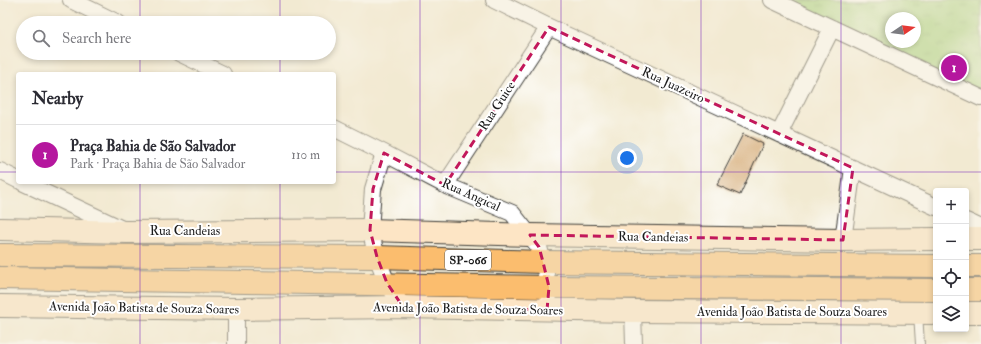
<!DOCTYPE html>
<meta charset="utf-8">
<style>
:root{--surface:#fff;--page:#f2f2f3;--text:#2b2b33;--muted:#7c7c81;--line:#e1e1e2;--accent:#b5179e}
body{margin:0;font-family:"IM FELL Double Pica",serif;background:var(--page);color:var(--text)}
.controls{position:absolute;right:12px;bottom:12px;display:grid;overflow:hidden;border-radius:4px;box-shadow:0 2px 6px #0003}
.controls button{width:36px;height:36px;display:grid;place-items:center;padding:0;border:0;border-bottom:1px solid var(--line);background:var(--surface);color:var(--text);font:20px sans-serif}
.compass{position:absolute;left:885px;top:12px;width:36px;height:36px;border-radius:50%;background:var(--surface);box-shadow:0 2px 6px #0003;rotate:77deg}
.you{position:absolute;left:627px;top:158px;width:14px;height:14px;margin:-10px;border:3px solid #fff;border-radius:50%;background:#1a73e8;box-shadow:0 0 0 6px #1a73e833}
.badge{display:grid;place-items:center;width:26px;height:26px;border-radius:50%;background:var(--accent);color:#fff;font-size:13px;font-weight:700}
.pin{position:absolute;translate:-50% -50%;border:2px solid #fff;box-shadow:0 1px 4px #0006}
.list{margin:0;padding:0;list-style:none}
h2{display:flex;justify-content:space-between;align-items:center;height:52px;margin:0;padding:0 16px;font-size:17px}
h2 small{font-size:13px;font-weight:400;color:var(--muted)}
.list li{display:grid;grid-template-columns:26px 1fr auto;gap:12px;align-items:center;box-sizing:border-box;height:60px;padding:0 16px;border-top:1px solid var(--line)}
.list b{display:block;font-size:15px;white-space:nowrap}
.list p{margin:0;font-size:13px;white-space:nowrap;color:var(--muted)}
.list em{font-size:13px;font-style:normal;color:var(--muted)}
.icon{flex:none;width:22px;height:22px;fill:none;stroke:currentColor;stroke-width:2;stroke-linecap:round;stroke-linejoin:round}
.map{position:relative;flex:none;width:981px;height:344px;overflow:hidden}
.search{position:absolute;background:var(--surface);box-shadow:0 2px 6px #0003;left:16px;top:16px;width:320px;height:44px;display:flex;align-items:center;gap:10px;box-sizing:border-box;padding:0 14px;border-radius:22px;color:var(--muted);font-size:15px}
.panel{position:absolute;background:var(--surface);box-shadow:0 2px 6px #0003;left:16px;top:72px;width:320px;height:112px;border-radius:4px}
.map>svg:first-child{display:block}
.park{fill:url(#park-tufts);stroke:#60774e;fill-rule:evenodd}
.building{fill:#dbb789}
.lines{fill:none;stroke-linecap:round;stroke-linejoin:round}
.service-casing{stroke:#3c3b37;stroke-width:10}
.minor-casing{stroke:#3c3b37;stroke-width:18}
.secondary-casing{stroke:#3c3b37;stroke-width:24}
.primary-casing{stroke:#3c3b37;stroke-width:24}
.service{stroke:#fff;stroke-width:8}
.minor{stroke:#fff;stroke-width:16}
.secondary{stroke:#fde5c5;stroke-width:22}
.primary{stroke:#fbbd6e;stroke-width:22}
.marked{fill:none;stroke:#c2185b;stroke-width:3;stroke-dasharray:8 5;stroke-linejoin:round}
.grid{fill:none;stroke:#7b2cbf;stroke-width:1;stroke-opacity:0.55}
.labels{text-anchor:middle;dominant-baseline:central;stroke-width:4;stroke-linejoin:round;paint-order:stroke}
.shield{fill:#fff;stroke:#606060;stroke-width:1}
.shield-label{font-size:12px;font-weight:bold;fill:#1c1c1c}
.street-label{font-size:13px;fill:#1c1c1c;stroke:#fff}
</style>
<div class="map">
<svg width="981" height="344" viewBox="0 0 981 344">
<defs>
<pattern id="park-tufts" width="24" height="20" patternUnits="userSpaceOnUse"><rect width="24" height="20" fill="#a4d280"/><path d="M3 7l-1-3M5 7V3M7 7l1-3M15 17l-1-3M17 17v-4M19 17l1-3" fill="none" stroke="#8db46e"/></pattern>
</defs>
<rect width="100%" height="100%" fill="#fff"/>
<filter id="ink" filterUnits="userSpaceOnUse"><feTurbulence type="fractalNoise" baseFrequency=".025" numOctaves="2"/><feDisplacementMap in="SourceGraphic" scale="8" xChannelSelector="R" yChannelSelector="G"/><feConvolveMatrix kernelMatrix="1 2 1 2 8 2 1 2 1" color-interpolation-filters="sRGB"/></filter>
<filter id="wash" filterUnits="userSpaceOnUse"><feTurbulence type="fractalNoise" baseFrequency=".012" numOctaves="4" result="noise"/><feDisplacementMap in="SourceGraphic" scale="16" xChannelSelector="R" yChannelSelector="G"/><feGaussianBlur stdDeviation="0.9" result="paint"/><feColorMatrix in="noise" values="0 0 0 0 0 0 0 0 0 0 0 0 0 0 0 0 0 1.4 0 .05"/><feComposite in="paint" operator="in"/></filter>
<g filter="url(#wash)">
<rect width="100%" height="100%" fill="#f2ead2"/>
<!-- park -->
<path class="park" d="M788,0H981V94ZM891,18H915V42H891Z"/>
<g id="blocks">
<!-- building -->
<path class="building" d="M743,134L763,144L740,195L717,185Z"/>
</g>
</g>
<g filter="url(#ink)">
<use href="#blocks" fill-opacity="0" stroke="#3c3b37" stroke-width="1"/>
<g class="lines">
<!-- service casing -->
<g class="service-casing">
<path id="service" d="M918,313L920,344"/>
</g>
<!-- minor casing -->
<g class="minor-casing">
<path id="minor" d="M71,0L118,23
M494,0L549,27L936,207
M772,0L981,98
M179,53L223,74
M334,128L384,153L445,185L512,213L539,247L543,262L549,287L548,296
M779,134L832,28
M384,153L373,189L370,230L377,257L387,283L403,307
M0,171L18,180
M22,182L122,229
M445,185L549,27
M966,221L981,228
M843,240L853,168
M633,311L634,344
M236,344V309"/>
</g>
<!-- secondary casing -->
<g class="secondary-casing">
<path id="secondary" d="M0,229L127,232L370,230L530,235L843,240L936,239
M966,239H981
M0,306L236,309L403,307L633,311L936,313
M966,313H981"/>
</g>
<!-- primary casing -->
<g class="primary-casing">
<path id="primary" d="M0,255L377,257L543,262L936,266
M966,266H981
M0,278L549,287L936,290
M966,290H981"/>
</g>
<!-- service -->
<use href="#service" class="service"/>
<!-- minor -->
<use href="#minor" class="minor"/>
<!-- secondary -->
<use href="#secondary" class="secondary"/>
<!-- primary -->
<use href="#primary" class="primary"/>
</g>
</g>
<!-- marked area -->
<path d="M0 0H981V344H0ZM549,27L853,168L843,240L530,235L539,247L543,262L549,287L547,310L403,307L387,283L377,257L370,230L373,189L384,153L445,185Z" fill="#f2ead2" fill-opacity=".55" fill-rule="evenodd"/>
<path class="marked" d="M549,27L853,168L843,240L530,235L539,247L543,262L549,287L547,310L403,307L387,283L377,257L370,230L373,189L384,153L445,185Z"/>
<!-- grid -->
<path class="grid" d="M140,0V23M280,0V23M420,0V344M561,0V344M701,0V344M841,0V344M140,53V74M280,53V74M0,172H18M334,172H981M140,182V344M280,182V344"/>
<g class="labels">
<!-- shield labels -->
<rect class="shield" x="445" y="250" width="46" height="20" rx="3"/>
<g class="shield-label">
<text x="468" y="260">SP-066</text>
</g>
<!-- street labels -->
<g class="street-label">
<text transform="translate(673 85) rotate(25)">Rua Juazeiro</text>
<text transform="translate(497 106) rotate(-57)">Rua Guice</text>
<text transform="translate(471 195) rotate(24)">Rua Angical</text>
<text x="185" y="231">Rua Candeias</text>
<text transform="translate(653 237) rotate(1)">Rua Candeias</text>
<text transform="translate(144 308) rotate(1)">Avenida João Batista de Souza Soares</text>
<text transform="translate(468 309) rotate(1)">Avenida João Batista de Souza Soares</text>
<text x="792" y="312">Avenida João Batista de Souza Soares</text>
</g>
</g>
</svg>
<div class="controls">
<button>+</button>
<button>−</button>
<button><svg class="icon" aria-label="locate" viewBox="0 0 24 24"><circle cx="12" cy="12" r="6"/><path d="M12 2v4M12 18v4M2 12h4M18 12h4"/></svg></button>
<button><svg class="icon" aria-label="layers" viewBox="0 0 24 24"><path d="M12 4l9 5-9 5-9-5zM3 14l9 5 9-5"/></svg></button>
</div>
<svg class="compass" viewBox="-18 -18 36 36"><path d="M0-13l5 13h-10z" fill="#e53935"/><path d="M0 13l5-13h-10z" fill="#7c7c81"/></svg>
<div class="you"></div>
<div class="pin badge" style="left:954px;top:68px">1</div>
<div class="search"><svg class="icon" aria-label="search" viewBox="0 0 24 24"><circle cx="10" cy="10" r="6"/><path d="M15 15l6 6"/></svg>Search here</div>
<section class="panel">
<h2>Nearby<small></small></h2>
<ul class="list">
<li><span class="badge">1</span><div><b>Praça Bahia de São Salvador</b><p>Park · Praça Bahia de São Salvador</p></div><em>110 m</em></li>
</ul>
</section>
</div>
